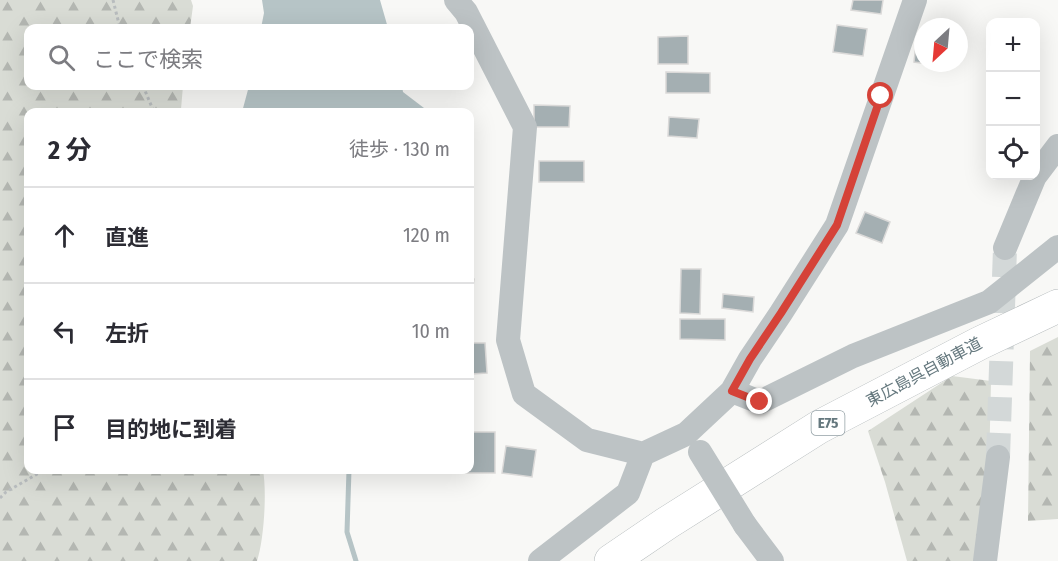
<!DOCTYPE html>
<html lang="ja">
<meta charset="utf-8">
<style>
:root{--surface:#fff;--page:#f7f7f7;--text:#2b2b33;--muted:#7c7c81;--line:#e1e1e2}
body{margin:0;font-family:"Fira Sans Condensed","Noto Sans JP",sans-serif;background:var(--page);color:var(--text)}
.controls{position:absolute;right:18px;top:18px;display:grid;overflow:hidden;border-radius:12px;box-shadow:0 6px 24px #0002}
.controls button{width:54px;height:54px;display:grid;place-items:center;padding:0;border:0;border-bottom:2px solid var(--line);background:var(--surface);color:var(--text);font:30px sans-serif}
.compass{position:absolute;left:914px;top:18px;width:54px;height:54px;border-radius:50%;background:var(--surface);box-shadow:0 6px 24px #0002;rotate:206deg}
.stop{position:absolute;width:18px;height:18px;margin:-14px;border:4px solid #d54238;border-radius:50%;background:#fff}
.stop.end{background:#d54238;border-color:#fff;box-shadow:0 2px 6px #0008}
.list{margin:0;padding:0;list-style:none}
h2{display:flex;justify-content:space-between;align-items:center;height:78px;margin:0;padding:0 24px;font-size:26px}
h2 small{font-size:20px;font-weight:400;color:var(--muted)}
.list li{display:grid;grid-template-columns:39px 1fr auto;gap:18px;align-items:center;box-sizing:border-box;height:96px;padding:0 24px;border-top:2px solid var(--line)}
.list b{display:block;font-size:22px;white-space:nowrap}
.list em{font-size:20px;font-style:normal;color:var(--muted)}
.icon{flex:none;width:33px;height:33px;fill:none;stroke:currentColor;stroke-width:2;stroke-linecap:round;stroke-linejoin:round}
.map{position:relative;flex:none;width:1058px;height:561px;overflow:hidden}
.search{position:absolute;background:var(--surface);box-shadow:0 6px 24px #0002;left:24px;top:24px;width:450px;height:66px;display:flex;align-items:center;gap:15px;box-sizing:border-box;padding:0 21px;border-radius:12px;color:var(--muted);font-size:22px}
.panel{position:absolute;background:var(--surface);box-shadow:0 6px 24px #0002;left:24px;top:108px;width:450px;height:366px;border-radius:12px}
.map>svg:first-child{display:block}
.forest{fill:url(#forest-firs)}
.water{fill:#b6c4c6}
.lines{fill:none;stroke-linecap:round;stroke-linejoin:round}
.stream{stroke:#b6c4c6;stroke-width:5}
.building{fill:#a4afb2;stroke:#dad9d8;stroke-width:1.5}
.minor-tunnel{stroke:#d3d8d8;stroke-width:24;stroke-dasharray:24 12;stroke-linecap:butt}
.highway-casing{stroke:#b1b7b9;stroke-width:34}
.path{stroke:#b8bcbe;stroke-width:3;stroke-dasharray:3 3;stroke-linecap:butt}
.minor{stroke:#bdc3c5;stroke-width:24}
.highway{stroke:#fff;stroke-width:33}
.minor-bridge{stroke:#bdc3c5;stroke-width:24}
.route{stroke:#d54238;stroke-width:8}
.labels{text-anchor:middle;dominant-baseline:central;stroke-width:6;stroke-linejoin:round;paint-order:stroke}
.shield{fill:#fff;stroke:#93a0a5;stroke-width:1.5}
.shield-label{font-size:15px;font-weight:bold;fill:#65787e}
.street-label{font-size:16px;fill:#65787e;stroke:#fff}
</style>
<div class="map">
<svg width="1058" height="561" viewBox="0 0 1058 561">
<defs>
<pattern id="forest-firs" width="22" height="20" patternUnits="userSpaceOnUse" patternTransform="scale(1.5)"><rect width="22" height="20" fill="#d9dcd5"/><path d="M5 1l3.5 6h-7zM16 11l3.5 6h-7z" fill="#b4b7b2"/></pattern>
</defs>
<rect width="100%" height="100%" fill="#f8f8f6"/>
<!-- forest -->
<path class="forest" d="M0,0H191L193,6L190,28H28V86H183L181,109L182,112H28V470H263C267,492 264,540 257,561H0Z
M1058,337V519L1028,521L1030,351Z
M952,376L991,381L989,470L977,561H907L885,482L868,431Z"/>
<!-- water -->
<path class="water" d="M262,0H380L388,28H261L264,13Z
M249,86H402L403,92L424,108L417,112H242Z"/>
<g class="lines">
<!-- stream -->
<path class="stream" d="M349,470L347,532L356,561"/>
</g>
<!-- building -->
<path class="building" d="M853,0H883L881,14L851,10Z
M837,25L867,29L863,56L833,52Z
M917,35H923V63H944V66L914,62Z
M688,36V64H658V37Z
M666,72L710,73V93H666Z
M534,105L570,106L569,127H534Z
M669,117L699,119L697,138L668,136Z
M539,161H584V182H539Z
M865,212L890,222L882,243L856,233Z
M681,269H701L700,314L680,313Z
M470,278L474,279L471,300L470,299Z
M723,294L754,297L753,312L722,308Z
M680,319H725V340L680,339Z
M470,343H485L487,373L471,374L472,386H470Z
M470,432H495V473H466V470H470Z
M506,446L536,450L532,477L502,473Z"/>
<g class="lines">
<!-- minor-tunnel -->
<path class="minor-tunnel" d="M998,457L1005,248"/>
<!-- highway casing -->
<g class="highway-casing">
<path id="highway" d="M611,561L667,523L819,427L980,343L1058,306"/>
</g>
<!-- path -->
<path class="path" d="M113,0L120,28
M143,86L154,112
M0,498L6,492L44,470"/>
<!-- minor -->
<path class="minor" d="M456,0L466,12L525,127L508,340L524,394L587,440L643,454L686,434L732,391L750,359L781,313L837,225L915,0
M1036,175L1058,146
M1005,248L1035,176
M732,391L760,402L853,356L989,302L1058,247
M745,525L772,561
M540,561L628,493L643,454
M985,561L998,457"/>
<!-- highway -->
<use href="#highway" class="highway"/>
<!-- minor-bridge -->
<path class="minor-bridge" d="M700,452L745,525"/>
</g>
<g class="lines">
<!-- route -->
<path class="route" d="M760,402L732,391L750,359L781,313L837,225L881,96"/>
</g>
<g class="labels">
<!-- shield labels -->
<rect class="shield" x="811.5" y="411" width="33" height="24" rx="4.5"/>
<g class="shield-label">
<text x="828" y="423">E75</text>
</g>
<!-- street labels -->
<g class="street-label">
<text transform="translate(924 372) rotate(-28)">東広島呉自動車道</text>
</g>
</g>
</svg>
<div class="controls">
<button>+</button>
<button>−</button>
<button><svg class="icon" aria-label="locate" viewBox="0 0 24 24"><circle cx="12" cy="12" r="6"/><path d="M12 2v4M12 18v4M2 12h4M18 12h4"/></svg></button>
</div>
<svg class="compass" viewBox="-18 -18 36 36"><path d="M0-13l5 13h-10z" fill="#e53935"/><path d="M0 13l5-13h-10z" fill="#7c7c81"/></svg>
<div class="stop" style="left:881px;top:96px"></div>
<div class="stop end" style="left:760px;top:402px"></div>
<div class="search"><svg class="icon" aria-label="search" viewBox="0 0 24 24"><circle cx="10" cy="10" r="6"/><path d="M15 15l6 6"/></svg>ここで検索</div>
<section class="panel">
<h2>2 分<small>徒歩 · 130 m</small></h2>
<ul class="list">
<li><svg class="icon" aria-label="ahead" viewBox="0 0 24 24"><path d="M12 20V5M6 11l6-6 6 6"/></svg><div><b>直進</b></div><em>120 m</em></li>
<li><svg class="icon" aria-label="left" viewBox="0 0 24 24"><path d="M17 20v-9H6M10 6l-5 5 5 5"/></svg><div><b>左折</b></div><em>10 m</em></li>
<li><svg class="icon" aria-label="arrive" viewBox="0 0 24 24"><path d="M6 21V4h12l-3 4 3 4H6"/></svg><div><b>目的地に到着</b></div></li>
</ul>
</section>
</div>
